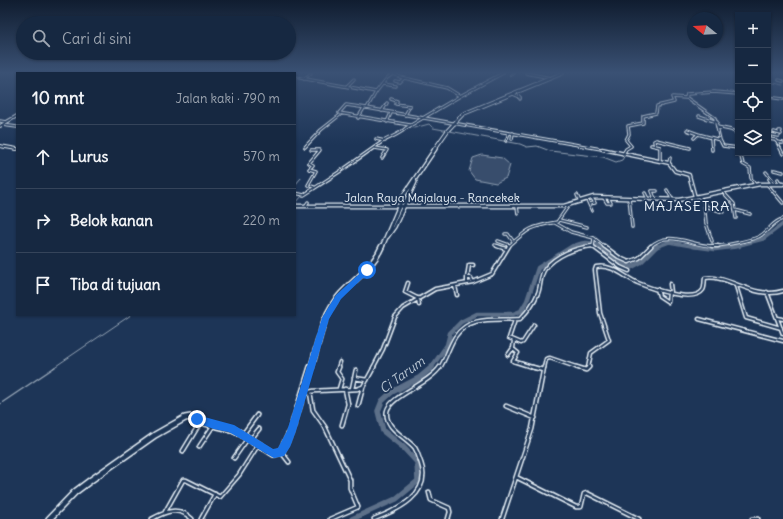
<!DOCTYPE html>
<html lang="id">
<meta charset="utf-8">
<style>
:root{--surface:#162841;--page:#1f3048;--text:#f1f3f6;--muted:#9ea6b1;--line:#35445a}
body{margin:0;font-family:Delius,sans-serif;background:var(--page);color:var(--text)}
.controls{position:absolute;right:12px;top:12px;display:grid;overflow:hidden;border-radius:0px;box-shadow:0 1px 3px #0004}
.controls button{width:36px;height:36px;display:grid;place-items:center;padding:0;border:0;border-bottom:1px solid var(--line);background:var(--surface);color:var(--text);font:20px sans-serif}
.compass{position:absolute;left:687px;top:12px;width:36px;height:36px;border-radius:50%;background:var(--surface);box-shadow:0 1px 3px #0004;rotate:288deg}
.stop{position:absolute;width:12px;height:12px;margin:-9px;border:3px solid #1a73e8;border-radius:50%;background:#fff}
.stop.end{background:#1a73e8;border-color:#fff;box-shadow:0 1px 4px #0008}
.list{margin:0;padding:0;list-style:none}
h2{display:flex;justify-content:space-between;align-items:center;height:52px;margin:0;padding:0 16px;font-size:17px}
h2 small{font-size:13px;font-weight:400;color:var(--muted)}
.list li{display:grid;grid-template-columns:26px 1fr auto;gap:12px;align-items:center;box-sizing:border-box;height:64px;padding:0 16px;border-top:1px solid var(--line)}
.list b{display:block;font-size:15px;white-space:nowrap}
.list em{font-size:13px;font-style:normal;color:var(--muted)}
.icon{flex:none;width:22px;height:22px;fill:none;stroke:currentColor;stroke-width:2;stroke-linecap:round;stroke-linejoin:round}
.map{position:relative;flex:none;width:783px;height:519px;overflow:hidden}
.search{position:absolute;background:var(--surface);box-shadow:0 1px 3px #0004;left:16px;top:16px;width:280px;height:44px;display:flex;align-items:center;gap:10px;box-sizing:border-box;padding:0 14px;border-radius:22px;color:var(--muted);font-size:15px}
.panel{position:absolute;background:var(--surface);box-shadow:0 1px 3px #0004;left:16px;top:72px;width:280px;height:244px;border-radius:0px}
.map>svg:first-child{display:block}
.green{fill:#374d6c;stroke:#909fb2}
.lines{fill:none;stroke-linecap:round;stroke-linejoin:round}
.stream-far1{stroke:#95a4b5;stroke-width:1}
.stream{stroke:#95a4b5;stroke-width:1.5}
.river-far2{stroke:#5d7089;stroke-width:3.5}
.river-far1{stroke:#5d7089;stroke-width:4.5}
.river{stroke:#5d7089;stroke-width:5.5}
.minor-far2-casing{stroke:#e8f1f8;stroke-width:3.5}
.minor-far1-casing{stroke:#e8f1f8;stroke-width:5}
.minor-casing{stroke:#e8f1f8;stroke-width:5.5}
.tertiary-far1-casing{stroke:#e8f1f8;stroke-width:3.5}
.tertiary-casing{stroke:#e8f1f8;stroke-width:4.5}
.secondary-far1-casing{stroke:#e8f1f8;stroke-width:4}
.secondary-casing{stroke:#e8f1f8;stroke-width:5}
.primary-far3-casing{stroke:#e8f1f8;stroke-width:4.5}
.primary-far2-casing{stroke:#e8f1f8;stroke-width:5.5}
.primary-far1-casing{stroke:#e8f1f8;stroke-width:7}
.primary-casing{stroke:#e8f1f8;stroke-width:8}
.minor-far2{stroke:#1d3557;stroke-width:1.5}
.minor-far1{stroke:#1d3557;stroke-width:2}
.minor{stroke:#1d3557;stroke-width:2.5}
.tertiary-far1{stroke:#1d3557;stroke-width:1.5}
.tertiary{stroke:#1d3557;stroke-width:2}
.secondary-far1{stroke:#1d3557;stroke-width:2}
.secondary{stroke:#1d3557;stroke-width:2.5}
.primary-far3{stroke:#1d3557;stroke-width:2.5}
.primary-far2{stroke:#1d3557;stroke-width:3}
.primary-far1{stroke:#1d3557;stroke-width:4}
.primary{stroke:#1d3557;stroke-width:5}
.route{fill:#1a73e8}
.labels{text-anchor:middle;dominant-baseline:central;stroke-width:3.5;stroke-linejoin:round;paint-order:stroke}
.street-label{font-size:12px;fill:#e8f1f8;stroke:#1d3557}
.water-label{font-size:13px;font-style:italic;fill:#b7c4d1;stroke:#1d3557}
.quarter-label{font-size:14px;letter-spacing:1px;fill:#e8f1f8;stroke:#1d3557}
</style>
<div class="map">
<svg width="783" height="519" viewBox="0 0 783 519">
<rect width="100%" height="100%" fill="#1d3557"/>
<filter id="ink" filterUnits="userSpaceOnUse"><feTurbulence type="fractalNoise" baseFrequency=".025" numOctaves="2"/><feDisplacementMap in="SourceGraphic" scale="8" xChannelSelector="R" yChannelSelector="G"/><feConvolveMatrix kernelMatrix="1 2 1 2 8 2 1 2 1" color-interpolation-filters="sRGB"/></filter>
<g filter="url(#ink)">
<!-- green -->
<path class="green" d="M482,155L502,158L510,165L506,178L496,183L475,179L469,171L473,158Z"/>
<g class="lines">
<!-- stream-far1 -->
<path class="stream-far1" d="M768,77L772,80L770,82L783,85
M721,92L728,93
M691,94H698
M409,127L414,128L429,124L433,128L520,144L527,147L537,146L550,151L603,157L616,162L622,160L625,155
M364,156L379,145
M295,185L301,178
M309,191L316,186
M295,204L303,195
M53,368L131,315"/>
<!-- stream -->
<path class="stream" d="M0,404L55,367"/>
<!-- river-far2 -->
<path class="river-far2" d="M572,247C580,242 591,240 599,247
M656,247L669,242L697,247
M732,247L763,239L783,224"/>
<!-- river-far1 -->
<path class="river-far1" d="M598,246L620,263L632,267L641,262L657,246
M693,246L715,249L739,246
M431,368L447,345L450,333L461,322L477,314H513L521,311L527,301L538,268L573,246"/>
<!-- river -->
<path class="river" d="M352,519L396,499L418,481L417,462L403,447L383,431L378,411L382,401L392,392L419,378L432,367"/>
<!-- minor-far2 casing -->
<g class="minor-far2-casing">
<path id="minor-far2" d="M89,73H91
M526,73L551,78
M511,75L513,73
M304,79L311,73
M779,80L783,81
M395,81L400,82L404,78
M383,84L396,86
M347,86L354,79
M376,92L387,78L394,73
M513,94L520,97V99
M460,96L503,73
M768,97L783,99
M687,98L715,118L720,140
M391,99L397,101L396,104L410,106L405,115
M367,108L346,105L339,113L410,125
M382,111L387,103
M699,116L717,122
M358,118L364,108
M0,121L6,122
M387,122L391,113
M2,125L17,127
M717,127L731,130L738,134
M687,130L698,134
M774,132L781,134L779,131H781
M768,134L779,136
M768,134L770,137H768
M694,138L698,134L720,140L723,146L738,148
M711,138L712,150
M376,139L385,141
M512,139L513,133
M768,139L775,140L777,142
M506,141L509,133
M783,143L777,142L783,154
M651,145L660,147V161
M655,146L654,141L656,140L690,148
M305,147L321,130L340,115
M375,148L387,150L382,158
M311,150H320L309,163L313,165L309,169L316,171L308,185L314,187
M740,153L743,164L750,168L751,178L755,185
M623,154L626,149L631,146L626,140L629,134L628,126L643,123V116L656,113L657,106L674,102L672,97L686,98L687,94L714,92L738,94
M669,163L670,158
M774,170L783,172
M766,172L775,183
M769,179L772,183
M778,179L780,183
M767,184L783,203
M667,190L672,199
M723,192L734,204L736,218
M295,193L304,195C331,178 356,161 382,142C390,137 399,135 406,128L460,96L447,88L400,77L392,73
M645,193L648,199
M577,195L580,202
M699,197L704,202L706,223L712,241
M604,198L607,203H611L608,197
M629,198L632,227
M655,199L652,191H657
M587,200L592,211
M589,204L595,203L592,198
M306,205L308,202
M421,206L423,200
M517,206L518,214
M705,206L723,212
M735,210L750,214
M559,220L587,227
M555,223L571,232L594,238
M505,234H508L513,241
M498,241L509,245
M495,245L500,247
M508,247C529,228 530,227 557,222L569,205
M587,247L592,246
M593,247L594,238L605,247
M650,247C669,228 692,247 715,246C724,246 751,240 758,237C768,233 772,221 783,219"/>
</g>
<!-- minor-far1 casing -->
<g class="minor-far1-casing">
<path id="minor-far1" d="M497,246L506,249
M592,246L620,267L629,271
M604,246L620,258L629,262L639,258L651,246
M712,246H718
M467,278L469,265H473
M408,283L405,292L417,298
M467,283V278H471L473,282
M670,284L671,292
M455,286L457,295
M736,286L746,318L781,328
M657,289L659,296L668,302L669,292
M767,292L783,334
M418,298L419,305
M778,318L783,319
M699,319L783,341
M534,325L523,342L521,343L514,340L513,349L518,353L513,361L535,368
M514,340L509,338L515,320
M508,355L513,348
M338,368L340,362
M373,368L383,349L395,317L403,308L435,289L473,282L492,274L509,246
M440,368C446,358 449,347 455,337C470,314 497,321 520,319C528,311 534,303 538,293C541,286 540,275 545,269C556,255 575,248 592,246
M544,368L546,359L550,358L579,368
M588,368L591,353L609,340L600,313L595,270L596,267C613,264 624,277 638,283C650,288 694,304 703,290C705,287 704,282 705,278C728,274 754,300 783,291"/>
</g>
<!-- minor casing -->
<g class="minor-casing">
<path id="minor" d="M339,367L337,372L342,379L339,389
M532,367L543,370
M576,367L586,370L589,367
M354,378L367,380
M352,389L356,370
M310,392L313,410L325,427L350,480V488L358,507L330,519
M304,393L314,391L357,389L363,387L374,367
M358,406L363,387
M506,406L535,418
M342,425L348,404L345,389
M243,434L257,415
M251,439L259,429
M199,447L213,426
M183,451L200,423
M282,453L289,462
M234,458L248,438
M516,477L576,507H581L584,494L587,493L639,519
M429,492L431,500L449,508L450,512L448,519
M165,512L183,480H186L220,497L239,475L258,445
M152,519C166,511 179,506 192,519
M201,519L215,494
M374,519C398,510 432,494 421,463C419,458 418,453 415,448C406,437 384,428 387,411C390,396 429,384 440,367
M502,519L532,429L544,367
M752,519H758"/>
</g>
<!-- tertiary-far1 casing -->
<g class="tertiary-far1-casing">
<path id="tertiary-far1" d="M167,73H169
M247,73H249
M266,73H268
M295,77L376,92L367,108L607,150"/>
</g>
<!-- tertiary casing -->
<g class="tertiary-casing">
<path id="tertiary" d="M602,149L669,163L675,171L689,175L695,197"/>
</g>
<!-- secondary-far1 casing -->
<g class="secondary-far1-casing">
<path id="secondary-far1" d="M0,126L17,116
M0,146L17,149"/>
</g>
<!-- secondary casing -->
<g class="secondary-casing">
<path id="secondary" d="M295,206H564L594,197L679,200L760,184H783"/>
</g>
<!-- primary-far3 casing -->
<g class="primary-far3-casing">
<path id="primary-far3" d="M434,150L448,130L463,114L563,73"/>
</g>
<!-- primary-far2 casing -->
<g class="primary-far2-casing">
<path id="primary-far2" d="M387,237L394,227L415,182
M382,247L404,195L435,149"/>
</g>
<!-- primary-far1 casing -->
<g class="primary-far1-casing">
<path id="primary-far1" d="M311,368C319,344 321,316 339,296C354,279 373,268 382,246"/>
</g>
<!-- primary casing -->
<g class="primary-casing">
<path id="primary" d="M49,519L75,492L91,480L155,435L185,418L191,417L205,423L235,430L274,454L281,452L291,431L311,367"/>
</g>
<!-- minor-far2 -->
<use href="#minor-far2" class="minor-far2"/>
<!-- minor-far1 -->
<use href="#minor-far1" class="minor-far1"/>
<!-- minor -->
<use href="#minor" class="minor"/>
<!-- tertiary-far1 -->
<use href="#tertiary-far1" class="tertiary-far1"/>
<!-- tertiary -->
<use href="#tertiary" class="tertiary"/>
<!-- secondary-far1 -->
<use href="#secondary-far1" class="secondary-far1"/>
<!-- secondary -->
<use href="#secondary" class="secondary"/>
<!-- primary-far3 -->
<use href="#primary-far3" class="primary-far3"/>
<!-- primary-far2 -->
<use href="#primary-far2" class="primary-far2"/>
<!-- primary-far1 -->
<use href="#primary-far1" class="primary-far1"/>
<!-- primary -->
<use href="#primary" class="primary"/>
</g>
</g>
<!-- sky -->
<linearGradient id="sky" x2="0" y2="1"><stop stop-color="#101d30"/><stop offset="0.5" stop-color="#3a5174"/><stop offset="1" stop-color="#3a5174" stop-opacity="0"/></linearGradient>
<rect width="783" height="145" fill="url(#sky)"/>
<!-- route -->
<path class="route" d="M367,267L370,270L369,272L341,299L329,319L296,431L290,447L284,456L274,458L229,432L214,429L194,422L192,419L194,416L197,415L234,425L273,449L278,448L287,431L322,318L336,295Z"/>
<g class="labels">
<!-- street labels -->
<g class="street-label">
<text x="432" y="197">Jalan Raya Majalaya - Rancekek</text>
</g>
<!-- water labels -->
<g class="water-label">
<text transform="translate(402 375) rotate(-36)">Ci Tarum</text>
</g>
<!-- quarter labels -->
<g class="quarter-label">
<text x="687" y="206">MAJASETRA</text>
</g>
</g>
</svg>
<div class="controls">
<button>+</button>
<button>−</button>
<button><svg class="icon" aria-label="locate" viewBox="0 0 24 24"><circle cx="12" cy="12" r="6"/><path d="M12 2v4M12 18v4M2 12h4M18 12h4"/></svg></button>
<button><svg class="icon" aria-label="layers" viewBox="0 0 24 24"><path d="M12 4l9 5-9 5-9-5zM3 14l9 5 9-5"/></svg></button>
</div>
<svg class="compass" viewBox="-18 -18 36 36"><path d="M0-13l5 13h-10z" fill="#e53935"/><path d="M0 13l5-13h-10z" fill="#9ea6b1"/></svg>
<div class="stop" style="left:367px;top:270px"></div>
<div class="stop end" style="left:197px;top:419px"></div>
<div class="search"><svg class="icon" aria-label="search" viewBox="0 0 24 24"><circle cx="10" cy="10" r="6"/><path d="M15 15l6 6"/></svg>Cari di sini</div>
<section class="panel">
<h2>10 mnt<small>Jalan kaki · 790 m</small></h2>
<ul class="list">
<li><svg class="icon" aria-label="ahead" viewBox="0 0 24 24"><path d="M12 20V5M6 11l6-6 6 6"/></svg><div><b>Lurus</b></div><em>570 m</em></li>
<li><svg class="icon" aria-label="right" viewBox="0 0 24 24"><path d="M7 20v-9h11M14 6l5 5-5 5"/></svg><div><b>Belok kanan</b></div><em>220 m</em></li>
<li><svg class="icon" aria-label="arrive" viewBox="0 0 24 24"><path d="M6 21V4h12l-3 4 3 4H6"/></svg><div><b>Tiba di tujuan</b></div></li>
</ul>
</section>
</div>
